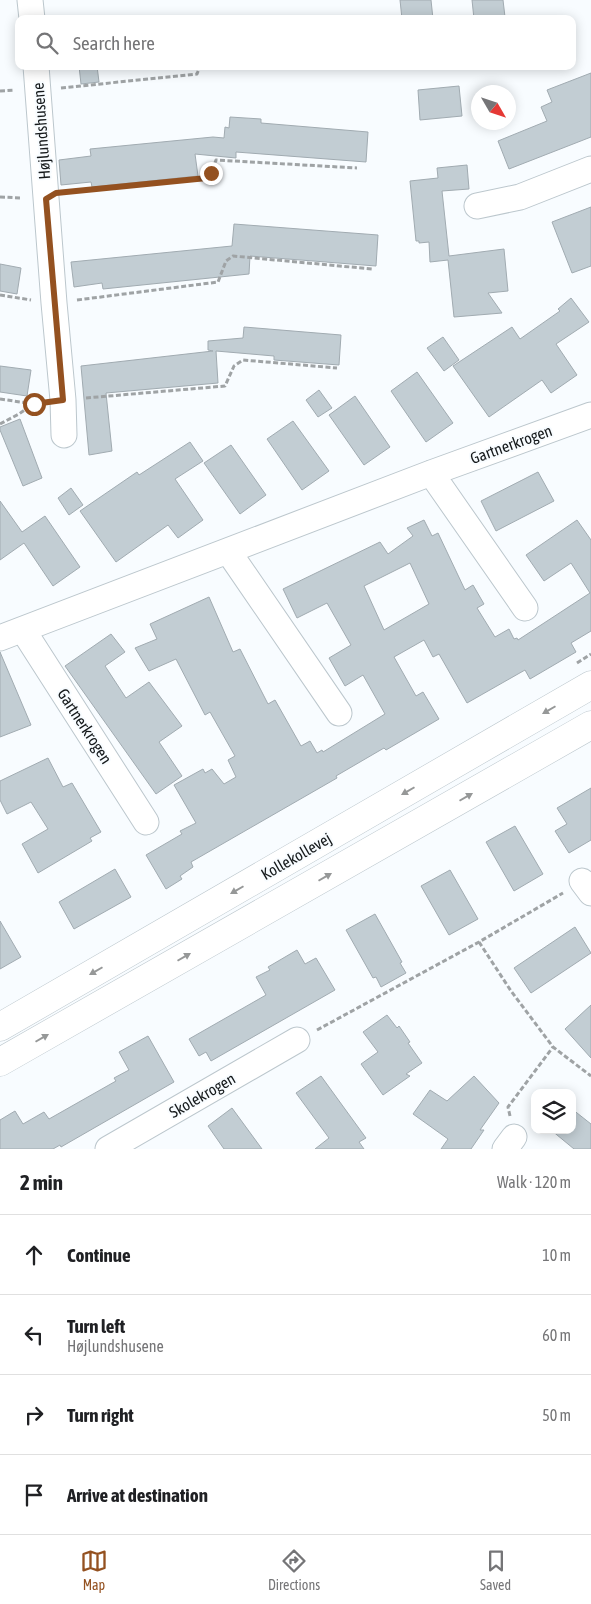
<!DOCTYPE html>
<meta charset="utf-8">
<style>
:root{--surface:#fff;--page:#f6f6f6;--text:#202124;--muted:#757577;--line:#e0e0e0;--accent:#945120}
body{margin:0;font-family:"Asap Condensed",sans-serif;background:var(--page);color:var(--text)}
.controls{position:absolute;right:15px;bottom:15px;display:grid;overflow:hidden;border-radius:10px;box-shadow:0 2px 12px #0003}
.controls button{width:45px;height:45px;display:grid;place-items:center;padding:0;border:0;border-bottom:1px solid var(--line);background:var(--surface);color:var(--text);font:25px sans-serif}
.compass{position:absolute;left:471px;top:85px;width:45px;height:45px;border-radius:50%;background:var(--surface);box-shadow:0 2px 12px #0003;rotate:129deg}
.stop{position:absolute;width:15px;height:15px;margin:-11px;border:4px solid #945120;border-radius:50%;background:#fff}
.stop.end{background:#945120;border-color:#fff;box-shadow:0 1px 5px #0008}
.list{margin:0;padding:0;list-style:none}
h2{display:flex;justify-content:space-between;align-items:center;height:65px;margin:0;padding:0 20px;font-size:21px}
h2 small{font-size:16px;font-weight:400;color:var(--muted)}
.list li{display:grid;grid-template-columns:32px 1fr auto;gap:15px;align-items:center;box-sizing:border-box;height:80px;padding:0 20px;border-top:1px solid var(--line)}
.list b{display:block;font-size:19px;white-space:nowrap}
.list p{margin:0;font-size:16px;white-space:nowrap;color:var(--muted)}
.list em{font-size:16px;font-style:normal;color:var(--muted)}
.icon{flex:none;width:28px;height:28px;fill:none;stroke:currentColor;stroke-width:2;stroke-linecap:round;stroke-linejoin:round}
.map{position:relative;flex:none;width:591px;height:1149px;overflow:hidden}
.search{position:absolute;background:var(--surface);box-shadow:0 2px 12px #0003;left:15px;right:15px;top:15px;height:55px;display:flex;align-items:center;gap:12px;box-sizing:border-box;padding:0 18px;border-radius:10px;color:var(--muted);font-size:19px}
.sheet{height:385px;background:var(--surface)}
nav{display:flex;justify-content:space-around;align-items:center;box-sizing:border-box;height:70px;border-top:1px solid var(--line);background:var(--surface);font-size:14px;color:var(--muted)}
nav a{display:grid;justify-items:center;gap:2px}
nav .on{color:var(--accent)}
.map>svg:first-child{display:block}
.building{fill:#c2cdd3;stroke:#a1abb1;fill-rule:evenodd}
.lines{fill:none;stroke-linecap:round;stroke-linejoin:round}
.street-casing{stroke:#bcc7cd;stroke-width:27}
.secondary-casing{stroke:#bcc7cd;stroke-width:29}
.path{stroke:#9fa3a5;stroke-width:3;stroke-dasharray:5 2.5;stroke-linecap:butt}
.street{stroke:#fff;stroke-width:25}
.secondary{stroke:#fff;stroke-width:28}
.oneway{fill:#969898}
.route{stroke:#945120;stroke-width:6}
.labels{text-anchor:middle;dominant-baseline:central;stroke-width:4;stroke-linejoin:round;paint-order:stroke}
.street-label{font-size:16px;fill:#15191b;stroke:#f8fcff}
</style>
<div class="map">
<svg width="591" height="1149" viewBox="0 0 591 1149">
<rect width="100%" height="100%" fill="#f8fcff"/>
<!-- building -->
<path class="building" d="M400,0H431L433,19H402Z
M472,0H503L505,17H503V19H474Z
M79,66H97L99,82L81,84Z
M591,73V137L509,169L498,141L547,121L541,107L552,102L547,90Z
M459,86L462,116L420,120L418,90Z
M230,117L261,119V123L368,132L366,162L236,152V158L195,154L198,176L92,187L91,182L61,185L59,160L91,156L90,149L213,137L224,138L225,127L229,128Z
M467,165L469,189L442,191L449,256L504,249L508,291L488,293L502,313L454,317L448,260L430,262L429,242L419,243V241H416L410,181L438,178L437,168Z
M591,207V266L572,273L552,222Z
M234,224L378,235L376,266L250,256L249,274L103,289L102,283L74,287L71,262L232,246Z
M0,264L21,268L17,294L0,291Z
M571,298L589,322L556,344L577,375L551,393L542,380L489,417L453,366L512,327L520,339L560,311L558,309Z
M244,327L341,335L339,365L274,360V356L216,351L218,383L106,393L112,451L89,455L81,366L213,351L208,350V341L243,338Z
M443,337L459,360L444,371L427,348Z
M0,366L31,370L27,396L0,392Z
M417,372L453,423L426,442L391,391Z
M319,390L332,408L318,417L306,400Z
M355,396L390,447L364,465L329,415Z
M20,419L42,478L23,486L0,430V427Z
M293,421L329,471L302,490L267,439Z
M190,442L203,461L175,479L203,520L178,538L168,525L116,562L80,511L137,472L139,475Z
M231,445L266,495L240,514L204,463Z
M538,472L554,501L496,531L481,501Z
M71,488L83,505L69,515L58,498Z
M0,501L22,532L45,516L80,567L53,586L24,543L0,560Z
M424,520L432,536L438,533L465,590L473,585L484,604L477,608L495,637L509,629L514,639L517,638L518,640L590,593L571,563L544,581L526,555L577,520L591,540V631L571,643L576,652L530,679L525,670L467,703L439,654L433,657L424,640L394,657L416,696L423,692L439,719L386,750L384,748L336,776L337,778L191,862L193,867L180,876L182,879L166,889L146,855L182,834L180,831L196,823L174,785L203,769L205,773L212,769L224,784L236,777L228,760L235,756L210,712L205,715L176,659L149,671L135,648L157,639L150,624L209,597L233,652L240,649L268,704L275,700L301,746L310,741L317,753L322,750L323,752L385,714L363,675L345,686L329,658L351,645L327,603L297,618L283,589L380,542L388,554L413,536L407,528ZM410,563L429,604L384,630L364,586Z
M111,634L125,652L105,666L126,698L149,682L182,726L159,742L182,776L156,794L65,666Z
M0,652L31,725L0,737Z
M48,758L63,787L72,783L101,832L90,838L92,841L38,873L22,844L48,829L31,802L7,814L0,800V781Z
M591,788V840L569,853L555,831L567,824L557,808Z
M515,826L543,874L514,891L486,842Z
M115,869L131,897L74,929L59,902Z
M450,870L478,919L449,935L421,886Z
M375,914L402,962L400,963L406,973L381,987L376,977L373,978L346,930Z
M0,921L21,957L0,969Z
M575,927L591,953L531,993L514,968Z
M297,950L305,964L316,958L335,990L211,1061L206,1052L199,1056L189,1039L266,995L256,977L270,970L268,967Z
M591,1005V1058L565,1029Z
M387,1015L397,1028L399,1026L410,1042L408,1043L422,1063L406,1074L410,1076L383,1095L361,1064L378,1052L363,1032Z
M148,1036L174,1082L61,1147L60,1145L53,1149H0V1120L15,1111L23,1124L44,1112L49,1119L116,1081L114,1078L129,1070L119,1052Z
M321,1076L366,1138L359,1142L364,1149H315L329,1138L296,1093Z
M474,1076L499,1103L480,1130H484L471,1149H441L448,1139L413,1114L430,1090L447,1101Z
M232,1108L262,1149H224L208,1126Z
M572,1109L591,1124V1149H574L551,1130H572Z"/>
<g class="lines">
<!-- street casing -->
<g class="street-casing">
<path id="street" d="M30,0L32,19
M36,66L54,303L63,400L64,435
M477,206L520,197L591,169
M431,473L525,608
M228,551L339,713
M23,630L146,822
M0,638L431,473L591,415
M582,881L591,893
M108,1149L297,1040
M505,1149L514,1137"/>
</g>
<!-- secondary casing -->
<g class="secondary-casing">
<path id="secondary" d="M0,1027L591,685
M0,1062L591,725"/>
</g>
<!-- path -->
<path class="path" d="M61,88L197,74L200,66
M0,91L15,90
M67,192L207,178L211,173L216,160L357,168
M0,197L22,198
M0,295L31,300
M77,300L218,282L226,261L233,256L372,269
M86,398L225,386L234,366L243,360L337,368
M0,399L34,404L40,403
M0,424L19,414L33,404
M577,663L591,654
M479,942L511,991L553,1047L591,1076
M317,1030L479,942L563,893
M510,1116L508,1107L553,1047"/>
<!-- street -->
<use href="#street" class="street"/>
<!-- secondary -->
<use href="#secondary" class="secondary"/>
</g>
<!-- one-way arrows -->
<defs><path id="oneway-solid" d="M-6-.8H1V-3.2L6.5 0L1 3.2V.8H-6Z" transform="scale(1.25)"/></defs>
<g class="oneway">
<use href="#oneway-solid" transform="translate(549 710) rotate(150)"/>
<use href="#oneway-solid" transform="translate(408 791) rotate(150)"/>
<use href="#oneway-solid" transform="translate(466 797) rotate(-30)"/>
<use href="#oneway-solid" transform="translate(325 877) rotate(-30)"/>
<use href="#oneway-solid" transform="translate(237 890) rotate(150)"/>
<use href="#oneway-solid" transform="translate(184 957) rotate(-30)"/>
<use href="#oneway-solid" transform="translate(96 971) rotate(150)"/>
<use href="#oneway-solid" transform="translate(42 1038) rotate(-30)"/>
</g>
<g class="lines">
<!-- route -->
<path class="route" d="M34,404L63,400L46,199L56,193L207,178L211,173"/>
</g>
<g class="labels">
<!-- street labels -->
<g class="street-label">
<text transform="translate(41 131) rotate(-94)">Højlundshusene</text>
<text transform="translate(511 444) rotate(-20)">Gartnerkrogen</text>
<text transform="translate(85 726) rotate(57)">Gartnerkrogen</text>
<text transform="translate(296 856) rotate(-30)">Kollekollevej</text>
<text transform="translate(202 1095) rotate(-30)">Skolekrogen</text>
</g>
</g>
</svg>
<div class="controls">
<button><svg class="icon" aria-label="layers" viewBox="0 0 24 24"><path d="M12 4l9 5-9 5-9-5zM3 14l9 5 9-5"/></svg></button>
</div>
<svg class="compass" viewBox="-18 -18 36 36"><path d="M0-13l5 13h-10z" fill="#e53935"/><path d="M0 13l5-13h-10z" fill="#757577"/></svg>
<div class="stop" style="left:34px;top:404px"></div>
<div class="stop end" style="left:211px;top:173px"></div>
<div class="search"><svg class="icon" aria-label="search" viewBox="0 0 24 24"><circle cx="10" cy="10" r="6"/><path d="M15 15l6 6"/></svg>Search here</div>
</div>
<section class="sheet">
<h2>2 min<small>Walk · 120 m</small></h2>
<ul class="list">
<li><svg class="icon" aria-label="ahead" viewBox="0 0 24 24"><path d="M12 20V5M6 11l6-6 6 6"/></svg><div><b>Continue</b></div><em>10 m</em></li>
<li><svg class="icon" aria-label="left" viewBox="0 0 24 24"><path d="M17 20v-9H6M10 6l-5 5 5 5"/></svg><div><b>Turn left</b><p>Højlundshusene</p></div><em>60 m</em></li>
<li><svg class="icon" aria-label="right" viewBox="0 0 24 24"><path d="M7 20v-9h11M14 6l5 5-5 5"/></svg><div><b>Turn right</b></div><em>50 m</em></li>
<li><svg class="icon" aria-label="arrive" viewBox="0 0 24 24"><path d="M6 21V4h12l-3 4 3 4H6"/></svg><div><b>Arrive at destination</b></div></li>
</ul>
</section>
<nav>
<a class="on"><svg class="icon" aria-label="map" viewBox="0 0 24 24"><path d="M3 6l6-2 6 2 6-2v14l-6 2-6-2-6 2zM9 4v14M15 6v14"/></svg>Map</a>
<a><svg class="icon" aria-label="directions" viewBox="0 0 24 24"><path d="M12 3l9 9-9 9-9-9zM9 14v-3h6M13 9l2 2-2 2"/></svg>Directions</a>
<a><svg class="icon" aria-label="saved" viewBox="0 0 24 24"><path d="M7 4h10v16l-5-4-5 4z"/></svg>Saved</a>
</nav>
